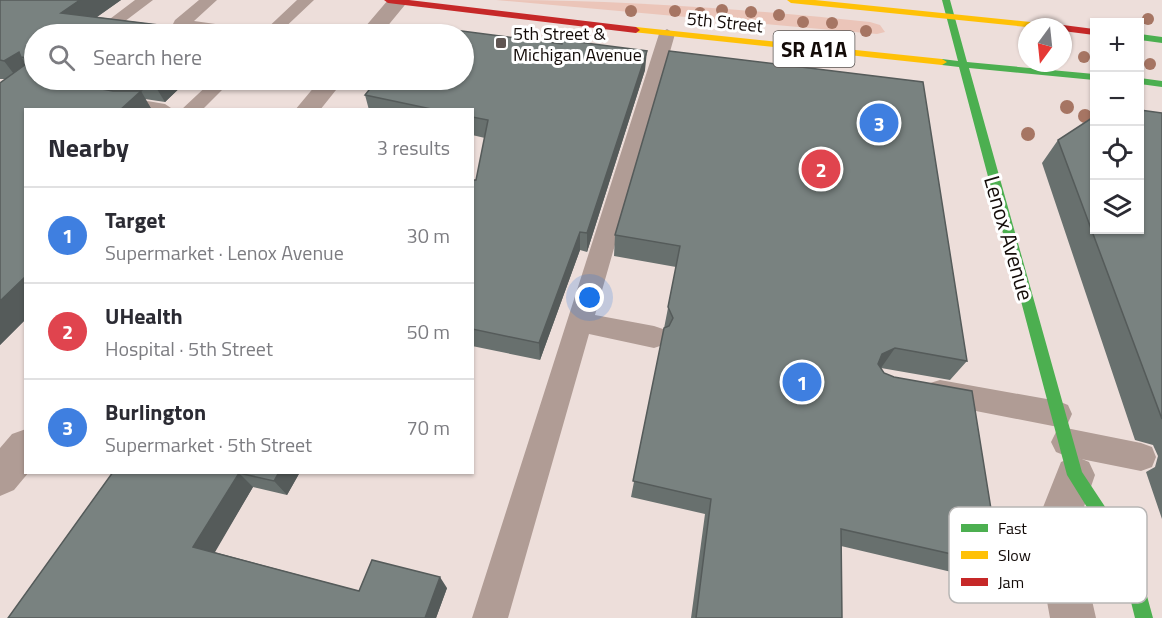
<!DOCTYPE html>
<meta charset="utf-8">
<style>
:root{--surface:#fff;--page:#f2f2f3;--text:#2b2b33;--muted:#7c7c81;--line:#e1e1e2;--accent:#5f5552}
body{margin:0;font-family:"Titillium Web",sans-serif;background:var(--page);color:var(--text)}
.controls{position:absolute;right:18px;top:18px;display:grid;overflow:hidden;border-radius:0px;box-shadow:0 2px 4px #0004}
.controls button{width:54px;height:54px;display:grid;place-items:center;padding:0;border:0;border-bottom:2px solid var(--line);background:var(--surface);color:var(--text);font:30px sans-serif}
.compass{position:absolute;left:1018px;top:18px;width:54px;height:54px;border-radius:50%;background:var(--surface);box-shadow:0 2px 4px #0004;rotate:195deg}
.you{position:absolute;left:590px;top:298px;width:21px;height:21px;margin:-15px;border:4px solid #fff;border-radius:50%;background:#1a73e8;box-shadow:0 0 0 9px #1a73e833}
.badge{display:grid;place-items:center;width:39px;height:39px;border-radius:50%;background:var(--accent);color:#fff;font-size:20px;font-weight:700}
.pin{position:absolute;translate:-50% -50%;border:3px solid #fff;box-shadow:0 2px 6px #0006}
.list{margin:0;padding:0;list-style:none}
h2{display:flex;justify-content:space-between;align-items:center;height:78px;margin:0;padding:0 24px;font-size:26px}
h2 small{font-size:20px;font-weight:400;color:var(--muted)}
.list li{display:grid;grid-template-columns:39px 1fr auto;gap:18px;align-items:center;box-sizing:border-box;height:96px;padding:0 24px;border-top:2px solid var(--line)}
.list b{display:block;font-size:22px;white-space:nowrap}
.list p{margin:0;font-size:20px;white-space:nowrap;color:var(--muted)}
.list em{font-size:20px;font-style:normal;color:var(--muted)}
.icon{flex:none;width:33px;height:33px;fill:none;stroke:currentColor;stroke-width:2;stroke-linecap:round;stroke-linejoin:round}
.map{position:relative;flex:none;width:1162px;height:618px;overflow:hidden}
.search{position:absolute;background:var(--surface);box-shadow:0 2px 4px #0004;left:24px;top:24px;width:450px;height:66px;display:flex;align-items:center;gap:15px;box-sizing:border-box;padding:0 21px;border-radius:33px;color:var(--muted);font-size:22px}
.panel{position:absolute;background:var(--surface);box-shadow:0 2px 4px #0004;left:24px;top:108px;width:450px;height:366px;border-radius:0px}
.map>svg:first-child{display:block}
.green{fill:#ebc5b9}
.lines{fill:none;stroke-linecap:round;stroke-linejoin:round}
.lane{fill:#b09c95;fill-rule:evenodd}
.street{fill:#b09c95;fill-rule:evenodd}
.fast{fill:#4caf50;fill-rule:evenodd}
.slow{fill:#ffc107;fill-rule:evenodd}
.jam{fill:#c62828;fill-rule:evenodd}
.tree{fill:#a67563}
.wall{fill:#68706e}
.shaded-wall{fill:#555b5a}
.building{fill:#798280;stroke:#555b5a;stroke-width:1.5}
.poi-dot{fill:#5f5552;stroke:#fff;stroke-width:2}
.labels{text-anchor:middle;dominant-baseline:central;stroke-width:6;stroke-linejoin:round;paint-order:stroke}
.far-street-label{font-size:18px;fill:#130b08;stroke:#fff}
.far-poi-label{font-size:18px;fill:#130b08;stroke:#fff;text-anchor:start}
.shield{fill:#fff;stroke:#5a5452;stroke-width:1.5}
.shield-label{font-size:21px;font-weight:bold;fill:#130b08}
.street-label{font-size:22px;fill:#130b08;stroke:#fff}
.key{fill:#fff;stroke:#b8b6b5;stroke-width:1.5}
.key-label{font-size:16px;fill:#130b08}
</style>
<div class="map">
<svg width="1162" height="618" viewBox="0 0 1162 618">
<rect width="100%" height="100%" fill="#eddeda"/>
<!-- green -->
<path class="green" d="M496,0C622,0 745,9 870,22L880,25L885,32L877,34Z"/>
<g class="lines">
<!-- lane -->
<path class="lane" d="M135,0H153L108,34H90Z
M199,0H217L194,21L251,29L259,34H219L175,28L173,24L175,20Z
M297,0H314L278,34H261Z
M667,29L675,34L595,315L654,326L663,329L667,337L663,345L654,348L589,334L508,618H472L659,34Z
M213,80H227L229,83L202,110H181Z
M118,96L165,104L174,110H128L111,106L109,102Z
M940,380L1058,401L1068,405L1072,414L1068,423L1058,427L940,404L930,401L926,392L930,383Z
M1066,428L1141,443L1152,447L1156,457L1152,467L1141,471L1066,456L1056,452L1051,442L1056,432Z"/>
<!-- street -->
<path class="street" d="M388,0H409L381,34H359Z
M320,80H344L320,110H295Z
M26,429V472H29L14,490L0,496V448L12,434Z
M1075,456L1089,462L1095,475L1076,530L1096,618H1050L1034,530L1061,462Z"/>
<!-- fast -->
<path class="fast" d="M942,0H950L967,62L1094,74V80L969,68L1082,472L1135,552L1153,618H1135L1121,562L1067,475L959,67L942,65L937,62L942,59L958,61Z
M1140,34L1162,37V43L1140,40Z
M1140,78L1162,81V87L1140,84Z"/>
<!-- slow -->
<path class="slow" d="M787,0H815L1050,24L1054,27H1027L791,3Z
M636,27L942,59L947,62L942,65L633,32V28Z"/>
<!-- jam -->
<path class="jam" d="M384,0H409L636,27L640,30L636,33L388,3Z
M1063,25L1094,29V35L1063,31V27H1059Z"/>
</g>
<!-- trees -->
<g class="tree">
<circle cx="722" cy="10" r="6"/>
<circle cx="631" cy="11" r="6"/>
<circle cx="675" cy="11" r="6"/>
<circle cx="751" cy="12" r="6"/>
<circle cx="700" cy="13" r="6"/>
<circle cx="779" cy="15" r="6"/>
<circle cx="1148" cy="19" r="6"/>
<circle cx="803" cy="22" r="6"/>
<circle cx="832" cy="23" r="6"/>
<circle cx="866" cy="31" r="6"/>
<circle cx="1084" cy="57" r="6"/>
<circle cx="1150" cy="64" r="6"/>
<circle cx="1067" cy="107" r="7"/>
<circle cx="1085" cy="116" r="7"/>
<circle cx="1028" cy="134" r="7"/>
</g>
<!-- wall -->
<path class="wall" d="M0,0H121L97,17L208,31L210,34H34V80H188L165,102L145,99L152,110H26V319L0,345V83L5,79H0Z
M669,51L967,361L950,380L881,368L1000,565L977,578L841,546L842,618H691L705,514L631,497L676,267L614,256L615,235Z
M645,70L587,252L580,250L540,360L472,346V180H476L485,138L472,135V110H369L365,95Z
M1162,113V519L1146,472L1155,467L1158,456L1153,445L1135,440L1042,163L1058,140Z
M113,472H300L287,495L253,487L214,552L359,591L447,588L436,618H8Z"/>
<!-- shaded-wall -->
<path class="shaded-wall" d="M80,0H121L74,33L61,13Z
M647,51L645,70L587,252V233Z
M19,52L21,57L33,74L20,82L4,61Z
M56,80H74L79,88L72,102Z
M154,80H188L165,102L152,81Z
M141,91L152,110H120Z
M580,232V250L540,360L539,343Z
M26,276V319L0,345V301Z
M895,348L881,368L869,373L882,354Z
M279,472H300L287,495L274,481Z
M239,473L253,487L211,559L193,547Z
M440,577L447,588L436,618H425Z"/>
<!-- building -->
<path class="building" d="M0,0H80L61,13L208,31L204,34H34V80H56V81L113,91H141L120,110H26V276L0,301V83L33,59L21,57L19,52L4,61L0,60Z
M454,30L562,44L563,40L647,51L587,233L580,232L539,343L472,329V180H476L488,120L472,117V110H436L365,95L377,80H464V34H426L434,32Z
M669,51L923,82L967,361L895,348L882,354L878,364L884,373L894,377L972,391L1000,565L841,529L842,618H696L711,499L633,481L664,328L669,326L673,318L668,307L680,246L615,235Z
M1140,110L1162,113V419L1058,140L1095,116V230H1140Z
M113,472H279L274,481L239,473L193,547L359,591L372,560L440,577L425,618H8Z"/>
<!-- markers -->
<rect class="poi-dot" x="495" y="37" width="12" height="12" rx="3"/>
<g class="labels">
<!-- far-street labels -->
<g class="far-street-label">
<text transform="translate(725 22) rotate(6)">5th Street</text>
</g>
<!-- far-poi labels -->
<g class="far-poi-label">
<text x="513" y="33">5th Street &amp;<tspan x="513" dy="21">Michigan Avenue</tspan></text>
</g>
<!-- shield labels -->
<rect class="shield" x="773.5" y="31" width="81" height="36" rx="4.5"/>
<g class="shield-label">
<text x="814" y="49">SR A1A</text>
</g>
<!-- street labels -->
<g class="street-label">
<text transform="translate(1009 238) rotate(74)">Lenox Avenue</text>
</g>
</g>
<!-- legend -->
<rect x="949" y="507" width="198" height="96" rx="9" class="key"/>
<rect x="961" y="524" width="27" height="8" fill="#4caf50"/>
<rect x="961" y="551" width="27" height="8" fill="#ffc107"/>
<rect x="961" y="578" width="27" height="8" fill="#c62828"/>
<g class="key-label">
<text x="998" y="534">Fast</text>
<text x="998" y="561">Slow</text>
<text x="998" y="588">Jam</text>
</g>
</svg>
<div class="controls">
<button>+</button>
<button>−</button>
<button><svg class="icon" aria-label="locate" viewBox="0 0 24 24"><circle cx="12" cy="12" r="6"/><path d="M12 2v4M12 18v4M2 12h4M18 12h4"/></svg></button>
<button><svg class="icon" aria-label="layers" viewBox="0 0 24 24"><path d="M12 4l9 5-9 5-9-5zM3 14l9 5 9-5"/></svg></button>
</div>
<svg class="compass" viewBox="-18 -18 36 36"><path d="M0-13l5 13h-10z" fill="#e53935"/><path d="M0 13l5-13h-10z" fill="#7c7c81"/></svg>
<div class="you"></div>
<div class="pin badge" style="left:802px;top:382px;background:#3f7fe0">1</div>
<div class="pin badge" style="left:821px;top:169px;background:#e0444e">2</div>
<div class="pin badge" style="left:879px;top:123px;background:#3f7fe0">3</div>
<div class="search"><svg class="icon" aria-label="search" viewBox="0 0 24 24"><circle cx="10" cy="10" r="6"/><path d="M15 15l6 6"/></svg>Search here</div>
<section class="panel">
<h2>Nearby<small>3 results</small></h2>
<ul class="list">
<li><span class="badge" style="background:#3f7fe0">1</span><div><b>Target</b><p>Supermarket · Lenox Avenue</p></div><em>30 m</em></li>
<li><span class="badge" style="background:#e0444e">2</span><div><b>UHealth</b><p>Hospital · 5th Street</p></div><em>50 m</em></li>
<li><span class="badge" style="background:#3f7fe0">3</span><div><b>Burlington</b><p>Supermarket · 5th Street</p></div><em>70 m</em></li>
</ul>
</section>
</div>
